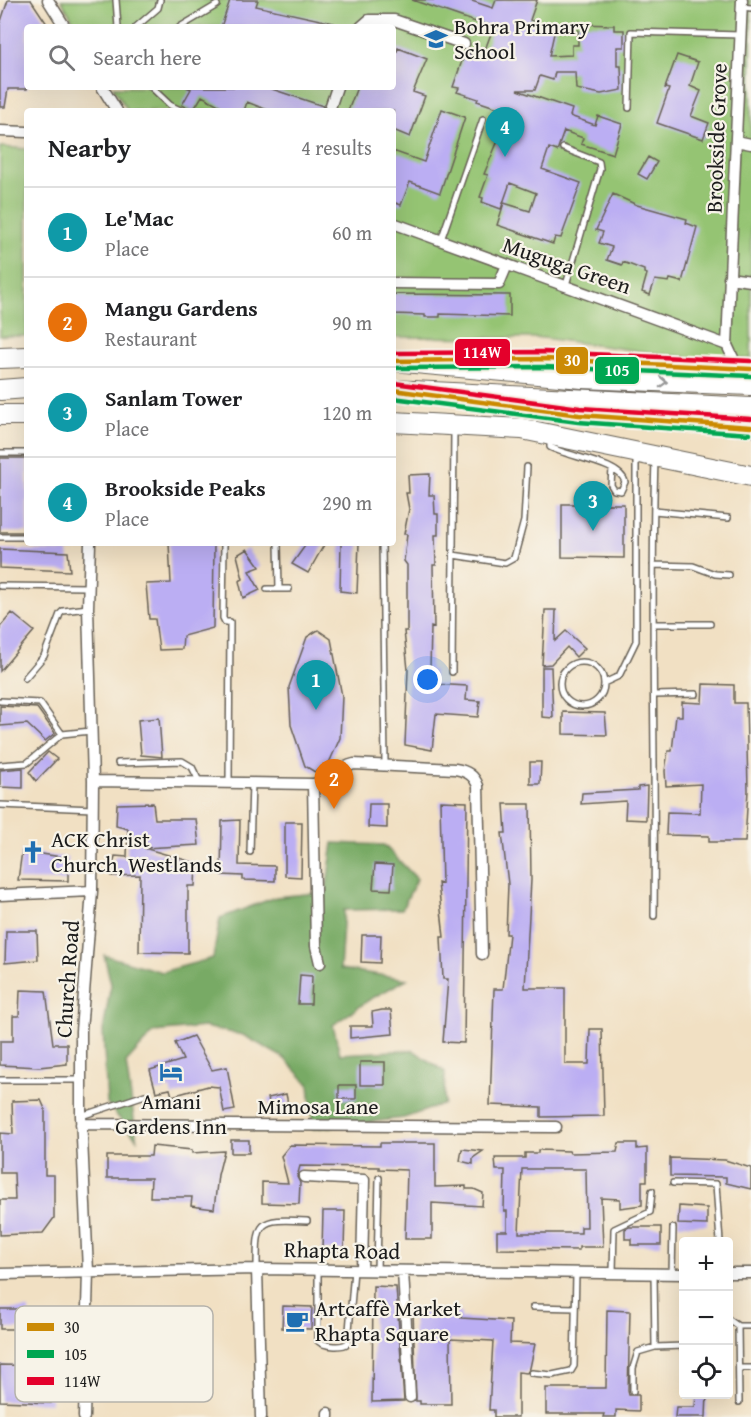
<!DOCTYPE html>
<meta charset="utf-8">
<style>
:root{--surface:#fff;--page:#f2f2f2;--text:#202124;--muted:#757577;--line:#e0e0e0;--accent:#1f6fb2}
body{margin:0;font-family:"Gentium Book Plus",serif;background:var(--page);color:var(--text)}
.controls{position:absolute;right:18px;bottom:18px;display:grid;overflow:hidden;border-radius:6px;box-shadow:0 6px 24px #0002}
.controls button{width:54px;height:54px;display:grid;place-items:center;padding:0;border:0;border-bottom:2px solid var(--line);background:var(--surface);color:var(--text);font:30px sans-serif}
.you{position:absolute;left:428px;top:680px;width:21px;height:21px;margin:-15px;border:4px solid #fff;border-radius:50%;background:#1a73e8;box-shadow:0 0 0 9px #1a73e833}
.badge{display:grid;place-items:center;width:39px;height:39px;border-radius:50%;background:var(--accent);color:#fff;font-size:20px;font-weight:700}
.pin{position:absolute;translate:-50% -50px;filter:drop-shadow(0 2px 3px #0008)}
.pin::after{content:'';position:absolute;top:32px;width:21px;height:18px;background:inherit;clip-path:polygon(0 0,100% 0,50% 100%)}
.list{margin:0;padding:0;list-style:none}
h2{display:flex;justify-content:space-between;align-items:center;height:78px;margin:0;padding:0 24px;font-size:26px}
h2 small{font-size:20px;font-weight:400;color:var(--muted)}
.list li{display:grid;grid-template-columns:39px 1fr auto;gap:18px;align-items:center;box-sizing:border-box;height:90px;padding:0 24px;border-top:2px solid var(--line)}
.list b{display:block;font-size:22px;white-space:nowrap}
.list p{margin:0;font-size:20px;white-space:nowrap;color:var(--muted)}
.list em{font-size:20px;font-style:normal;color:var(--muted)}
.icon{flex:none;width:33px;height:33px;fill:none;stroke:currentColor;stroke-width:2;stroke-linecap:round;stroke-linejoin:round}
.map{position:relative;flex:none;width:751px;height:1417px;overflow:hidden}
.search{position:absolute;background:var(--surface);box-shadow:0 6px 24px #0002;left:24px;top:24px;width:372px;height:66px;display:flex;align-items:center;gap:15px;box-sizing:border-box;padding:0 21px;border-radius:6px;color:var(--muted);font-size:22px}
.panel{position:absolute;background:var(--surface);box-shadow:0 6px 24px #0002;left:24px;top:108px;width:372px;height:438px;border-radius:6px}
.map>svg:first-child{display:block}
.green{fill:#95c473;stroke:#587048;stroke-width:1.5}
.forest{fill:#78aa65;stroke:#4a6340;stroke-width:1.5}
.building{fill:#bbaef3;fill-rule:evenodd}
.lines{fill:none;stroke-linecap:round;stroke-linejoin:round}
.lane-casing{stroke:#676156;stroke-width:8}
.street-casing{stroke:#676156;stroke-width:13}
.highway-casing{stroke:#676156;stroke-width:22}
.lane{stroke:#fff;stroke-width:5}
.street{stroke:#fff;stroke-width:10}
.highway{stroke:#fff;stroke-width:20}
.bus-1-casing{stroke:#f7f3e8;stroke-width:9}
.bus-2-casing{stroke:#f7f3e8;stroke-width:9}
.bus-3-casing{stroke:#f7f3e8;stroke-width:9}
.bus-1{stroke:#cb8a06;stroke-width:4.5}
.bus-2{stroke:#00a651;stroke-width:4.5}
.bus-3{stroke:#e4002b;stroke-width:4.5}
.oneway{stroke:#999}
.labels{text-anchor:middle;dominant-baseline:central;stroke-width:4.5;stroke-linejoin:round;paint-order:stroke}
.poi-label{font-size:22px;fill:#1c1c1c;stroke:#f7f3e8;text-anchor:start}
.street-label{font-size:22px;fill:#1c1c1c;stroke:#f7f3e8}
.key{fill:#f7f3e8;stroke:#b5b2ab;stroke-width:1.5}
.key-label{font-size:16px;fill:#1c1c1c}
.line-badge{stroke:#f7f3e8;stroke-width:2}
.badge-label{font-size:16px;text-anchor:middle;font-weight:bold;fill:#fff}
</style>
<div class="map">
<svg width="751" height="1417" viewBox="0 0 751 1417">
<rect width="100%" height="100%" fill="#f7f3e8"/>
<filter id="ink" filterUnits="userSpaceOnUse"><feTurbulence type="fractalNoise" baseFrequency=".0167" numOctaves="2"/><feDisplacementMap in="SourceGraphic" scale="12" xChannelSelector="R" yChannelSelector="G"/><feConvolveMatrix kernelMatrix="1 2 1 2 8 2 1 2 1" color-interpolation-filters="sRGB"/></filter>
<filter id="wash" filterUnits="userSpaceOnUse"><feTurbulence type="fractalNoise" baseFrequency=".008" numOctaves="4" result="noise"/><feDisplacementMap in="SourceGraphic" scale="24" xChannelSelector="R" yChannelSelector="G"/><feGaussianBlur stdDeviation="1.35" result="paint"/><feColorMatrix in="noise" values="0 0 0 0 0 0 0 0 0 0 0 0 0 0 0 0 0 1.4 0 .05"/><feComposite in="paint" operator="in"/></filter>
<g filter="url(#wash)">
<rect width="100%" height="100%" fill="#f1e0c3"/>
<!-- green -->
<path class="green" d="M61,0H751V359L692,358L543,338L393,337V111H128L113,87H393V27H77Z
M0,147L27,149V336H0Z"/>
<!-- forest -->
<path class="forest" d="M333,843L384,845L417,879L402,909L344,910L340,969L407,979L369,1000L333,1025L340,1054L413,1050L445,1072L444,1104L404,1118L313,1129L309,1084L284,1058L243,1035L204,1027L154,1032L126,1063L137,1139L107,1104L103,1031L111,984L104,955L162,972L213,958L220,918L276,897L326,892Z"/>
<g id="blocks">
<!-- building -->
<path class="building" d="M8,0H31L49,27H27V89H8L5,107H0V24Z
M230,0H258L256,6L334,23L333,27H221Z
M412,0H469L493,8L496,0H537L530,20L555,29L549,56L572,55V45H578V24L614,25V30H624V47H617V66H621L622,90L601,94L576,89L575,72H555L553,80L540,76L535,90H517L572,109L570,116L595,125L598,116L622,124L613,154L581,144L583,138L564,131L557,151L549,148L542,169L581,183L561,238L555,237L553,244L497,225L504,203L530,211L536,193L510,183L501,209L482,202L483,198L480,197L488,175L484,174L510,112L477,101L478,99L457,92L459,88L453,87L465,52L482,58L493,28Z
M398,48L427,59L413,92L425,96L410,137L393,130V111H348L357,87H393V63Z
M677,55L698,62L690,86L701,91L691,116L709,123L703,139L657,123L669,89L665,88Z
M186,87H266L323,106L322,111H270L247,102L244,111H237L224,108L202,96L193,111L182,105L191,89Z
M442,109L465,117L440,193L410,182L401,205L393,202V151L424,162Z
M648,157L657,162L647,179L638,174Z
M613,194L637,205L687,219L686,223L697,227L682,282L670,279L669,282L655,280L650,295L642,292L647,274L644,273V270L623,262L622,265L607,260L612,247L599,243L603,232L596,230Z
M393,294L510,295V316L440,314V317H425V315L393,314Z
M0,458H27V532H0Z
M430,474L429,495H434L435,514H438V535H435L436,565H433L434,628L431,627L430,670H434V684L467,686L466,700L480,701L478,717L436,714L432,750L405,745L408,670L404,631H407V565L404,561L407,534H404L409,509L406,493H409L408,475Z
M562,504H624V558L562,557Z
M169,543H214L213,628L183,636L182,649L159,650L155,619H149L146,584L171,583Z
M307,543H325L308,573L292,564Z
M341,543H359L357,593L340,591Z
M0,549L68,552L70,571L0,568Z
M247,549L260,567L249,571L260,590L243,598L239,581L243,579L237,555Z
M545,610H556L555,641L566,631L585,648L576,657L567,647L551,664L542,665Z
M12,613L34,631L0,671V627Z
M318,630L331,639L342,696L340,738L329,763L315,772L305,766L291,725L289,687L307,637Z
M542,667H551L553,718L542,717Z
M703,684L734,685V703H746L748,790L745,842H709V836L666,835L667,812L700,813L701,784L666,786L665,771L668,751H672L676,716H682V702L702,703Z
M0,706L37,708L55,733L45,741L27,724L0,726Z
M563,712L605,713L607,735L563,734Z
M159,718L162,757L141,755L138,720Z
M48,752L57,759L36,781L29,772Z
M530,762H541L540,784H530Z
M23,768V788L0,787V770Z
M647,786L646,820L625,819L626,801L581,804L582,793L638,790V787Z
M440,801L467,802L464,1043L443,1042L448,979H443L441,937H444L438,883L442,884Z
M153,803L155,819H196L199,845L144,848L196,863L195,886H188V953L139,952L140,875L111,876L115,856L127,857L128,829L116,826L117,804Z
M369,804H387V828L368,827Z
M504,804H530L531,880L525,988H565V1064H589L590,1029H602L604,1116L541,1117V1107L490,1105L494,989H503L509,934H506L508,884L502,833H506Z
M240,820L239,865L275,866V881L243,880V876L221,875L222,821Z
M285,822H302L301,877L285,876Z
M22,851L68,858V881L18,880Z
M375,864L393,865L391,890L373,889Z
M6,931H37L38,960L5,963Z
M362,935H381L380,963L361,962Z
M300,975L312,976L311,1004H298Z
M20,990L46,991L53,1044H67V1064L39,1067L0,1065V1041H13V1016H19Z
M382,1010H391L393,1034L350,1038V1026H373L372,1012Z
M193,1036L212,1070L227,1067L235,1110L224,1112L219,1087L208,1086L172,1096L170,1089L156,1092L150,1070L183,1060L175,1043Z
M360,1062H385V1085H360Z
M339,1085H356V1099H339Z
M286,1094L289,1108L272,1112L268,1098Z
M41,1100L45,1109V1175H54V1218L43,1233L0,1235V1200H15L14,1173H0V1133L13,1134L12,1101Z
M231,1140H249V1153H231Z
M380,1143H435V1187L466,1186V1189H474L483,1193L482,1206L432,1203V1239H405L407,1170L379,1169V1167L300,1166L297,1177L300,1183L299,1204L262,1203V1182L288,1183L281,1156L290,1145L380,1146Z
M619,1143H637V1149L647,1148V1181H642V1205L620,1208V1199L601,1198L603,1247H579V1250L497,1249V1231H507V1211H504L505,1170H496L495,1158H525V1153H538V1150L569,1151L570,1153L617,1152ZM522,1169H586L587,1227H581V1233H519Z
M152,1146L192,1150V1153L224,1151L218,1175L214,1209L191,1206L192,1197H150L151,1178H107V1156H151Z
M462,1149L483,1151L473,1158V1164L460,1161Z
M670,1158L725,1160L751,1168V1189L726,1183V1177L670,1176Z
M679,1206L707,1208V1225L678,1224Z
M323,1211H345L344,1250H322Z
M629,1227H661V1245H631V1239H625V1229Z
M373,1286L396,1287L404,1401L372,1402Z
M283,1306L312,1307L311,1329L282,1328Z
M0,1309H29V1329H0Z
M607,1310L630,1311L628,1391L629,1395H639V1411L616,1410V1417H603L604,1414H546V1388H606Z
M413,1311H449L461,1313V1318L511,1321L510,1343L535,1344L530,1368L527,1373L518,1372V1417H494V1410H489L493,1341L450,1339L451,1404H420V1401H416Z
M0,1365L51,1366V1403L0,1401Z
M696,1395H707L706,1417H675L676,1407H695Z"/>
</g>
</g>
<g filter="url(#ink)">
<use href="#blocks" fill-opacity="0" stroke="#676156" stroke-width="1.5"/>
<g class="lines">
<!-- lane casing -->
<g class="lane-casing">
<path id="lane" d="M116,0L118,27
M742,7L751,8
M136,27L158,8L160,0
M180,27L217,5
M151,87L170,105L182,111
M629,108L631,32L740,35
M563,148L599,162L600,169L566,285
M441,240L483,119
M550,439V447C568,457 621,463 625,482L621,491L614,490L611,485L612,469
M0,453H27
M654,511L728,518
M0,537H27
M224,543L223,618L225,622H230L229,782
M278,543L279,589
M382,543L385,763
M453,555L505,563L514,558L524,521L527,467
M653,565L693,566L715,574L729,575
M0,586L88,587
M267,589H289
M654,624H710
M560 684a22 22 0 1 1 44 0a22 22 0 1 1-44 0Z
M452,672L454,429
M25,678L44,656L60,614L63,611L88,608
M604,683L619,676L636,641V455
M655,695L696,694
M0,701L40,703L62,734
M118,763L182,761L192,767L200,783
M0,765L27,763L62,734L91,731
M0,805L93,809
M250,852L252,783
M654,916C656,764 650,612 655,460
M0,1080H81
M81,1116L145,1095
M673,1183L716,1184L720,1242
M257,1269C257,1221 257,1218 307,1221
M318,1270V1341C323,1346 342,1348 348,1343L354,1270
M377,1270L379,1178
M613,1272L614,1229L650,1212L652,1191
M654,1274L655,1347L684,1346
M672,1274L673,1228
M533,1307L575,1308
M728,1319L738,1326H751
M738,1326L739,1402
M739,1368H751
M532,1373L552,1375L571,1371L574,1366L576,1274
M633,1391V1368L638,1352L655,1347"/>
</g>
<!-- street casing -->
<g class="street-casing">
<path id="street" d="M48,0L65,27
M361,27L369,20H394L464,44
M102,87L117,111
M329,111L337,87
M0,131L27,132
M736,141L751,144
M393,223L727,345
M729,278L751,281
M393,283L499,284L507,265
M742,366L734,360L727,345L742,0
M93,781L313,784
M0,895L92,891
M320,963L316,946L313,784C330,782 336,768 354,764L455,769C467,771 474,775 478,786L482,954
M81,1124L556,1127
M304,1177L364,1180L362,1270
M257,1269L261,1417
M403,1271L410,1397
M728,1273H751
M0,1274L257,1269L684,1274
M328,1413V1417
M84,1417L88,1271L81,1116V1031L92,891L93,781L88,608L90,543"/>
</g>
<!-- highway casing -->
<g class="highway-casing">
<path id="highway" d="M0,358L27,357
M497,360L545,359L751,369
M393,361L582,378L751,385
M0,390L27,388
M393,390L751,408
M527,407L579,415L751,427
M0,415H27
M393,422L522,429L751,476"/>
</g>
<!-- lane -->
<use href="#lane" class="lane"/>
<!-- street -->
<use href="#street" class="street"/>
<!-- highway -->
<use href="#highway" class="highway"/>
<!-- bus-1 casing -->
<g class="bus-1-casing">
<path id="bus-1" d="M393,361L545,359L751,369
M393,390L579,415L751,427"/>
</g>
<!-- bus-2 casing -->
<g class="bus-2-casing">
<path id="bus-2" d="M393,368L545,367L751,376
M393,398L578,422L750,434"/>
</g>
<!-- bus-3 casing -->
<g class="bus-3-casing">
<path id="bus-3" d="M393,353L545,352L751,361
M394,383L580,408L751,419"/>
</g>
<!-- bus-1 -->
<use href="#bus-1" class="bus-1"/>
<!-- bus-2 -->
<use href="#bus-2" class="bus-2"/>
<!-- bus-3 -->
<use href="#bus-3" class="bus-3"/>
</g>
<!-- one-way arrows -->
<defs><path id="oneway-chevron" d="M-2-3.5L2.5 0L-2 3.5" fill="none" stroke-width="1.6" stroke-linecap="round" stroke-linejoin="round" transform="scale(1.5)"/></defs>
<use class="oneway" href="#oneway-chevron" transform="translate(663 382) rotate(2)"/>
</g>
<!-- icons -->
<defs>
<g id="school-bare" transform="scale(1.8)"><path d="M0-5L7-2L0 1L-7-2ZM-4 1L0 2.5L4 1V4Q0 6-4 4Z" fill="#1f6fb2" stroke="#f7f3e8" stroke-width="2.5" paint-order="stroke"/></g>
<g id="church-bare" transform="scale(1.8)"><path d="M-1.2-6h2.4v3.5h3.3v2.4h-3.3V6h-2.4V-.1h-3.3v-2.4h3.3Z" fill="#1f6fb2" stroke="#f7f3e8" stroke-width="2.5" paint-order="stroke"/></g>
<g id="hotel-bare" transform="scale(1.8)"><path d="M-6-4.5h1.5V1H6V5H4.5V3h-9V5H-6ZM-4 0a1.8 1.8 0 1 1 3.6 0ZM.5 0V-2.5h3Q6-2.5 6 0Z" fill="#1f6fb2" stroke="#f7f3e8" stroke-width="2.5" paint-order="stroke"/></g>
<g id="cafe-bare" transform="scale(1.8)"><path d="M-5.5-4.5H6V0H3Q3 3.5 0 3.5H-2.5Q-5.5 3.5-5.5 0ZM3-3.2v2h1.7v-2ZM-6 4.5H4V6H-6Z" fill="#1f6fb2" stroke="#f7f3e8" stroke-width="2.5" paint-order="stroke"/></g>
</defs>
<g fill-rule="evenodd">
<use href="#school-bare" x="436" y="39"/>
<use href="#church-bare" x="33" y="852"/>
<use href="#hotel-bare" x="171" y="1072"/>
<use href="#cafe-bare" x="297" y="1321"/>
</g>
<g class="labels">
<!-- poi labels -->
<g class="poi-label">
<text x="454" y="26">Bohra Primary<tspan x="454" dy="25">School</tspan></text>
<text x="51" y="839">ACK Christ<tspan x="51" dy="25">Church, Westlands</tspan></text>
<text x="171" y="1101" text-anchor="middle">Amani<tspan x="171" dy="25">Gardens Inn</tspan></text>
<text x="315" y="1308">Artcaffè Market<tspan x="315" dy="25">Rhapta Square</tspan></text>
</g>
<!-- street labels -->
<g class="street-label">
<text transform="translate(716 138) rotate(-88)">Brookside Grove</text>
<text transform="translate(567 265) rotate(19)">Muguga Green</text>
<text transform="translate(67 979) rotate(-86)">Church Road</text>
<text x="318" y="1106">Mimosa Lane</text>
<text transform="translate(342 1250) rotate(1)">Rhapta Road</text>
</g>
</g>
<!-- legend -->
<rect x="15" y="1306" width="198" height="96" rx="9" class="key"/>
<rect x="27" y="1323" width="27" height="8" fill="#cb8a06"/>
<rect x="27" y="1350" width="27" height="8" fill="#00a651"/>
<rect x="27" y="1377" width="27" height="8" fill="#e4002b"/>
<g class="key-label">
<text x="64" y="1333">30</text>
<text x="64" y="1360">105</text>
<text x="64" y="1387">114W</text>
</g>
<g class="line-badge">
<rect x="454" y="338" width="57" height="29" rx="6" fill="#e4002b"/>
<rect x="555" y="346" width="34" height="29" rx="6" fill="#cb8a06"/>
<rect x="594" y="356" width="46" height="29" rx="6" fill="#00a651"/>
</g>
<g class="badge-label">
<text x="482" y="358">114W</text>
<text x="572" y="366">30</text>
<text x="617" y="376">105</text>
</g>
</svg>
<div class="controls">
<button>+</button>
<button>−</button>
<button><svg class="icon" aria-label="locate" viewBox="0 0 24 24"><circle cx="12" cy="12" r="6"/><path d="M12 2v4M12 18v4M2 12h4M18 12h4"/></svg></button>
</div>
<div class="you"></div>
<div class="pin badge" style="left:316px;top:710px;background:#0f9aa8">1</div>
<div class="pin badge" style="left:334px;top:809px;background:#e8710a">2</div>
<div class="pin badge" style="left:593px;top:531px;background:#0f9aa8">3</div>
<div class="pin badge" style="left:505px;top:157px;background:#0f9aa8">4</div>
<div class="search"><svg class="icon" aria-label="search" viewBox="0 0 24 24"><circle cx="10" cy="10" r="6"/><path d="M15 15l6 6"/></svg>Search here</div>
<section class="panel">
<h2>Nearby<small>4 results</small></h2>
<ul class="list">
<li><span class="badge" style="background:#0f9aa8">1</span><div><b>Le'Mac</b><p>Place</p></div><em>60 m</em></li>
<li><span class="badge" style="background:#e8710a">2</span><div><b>Mangu Gardens</b><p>Restaurant</p></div><em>90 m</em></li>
<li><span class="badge" style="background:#0f9aa8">3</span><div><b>Sanlam Tower</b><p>Place</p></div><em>120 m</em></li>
<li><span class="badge" style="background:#0f9aa8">4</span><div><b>Brookside Peaks</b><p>Place</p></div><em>290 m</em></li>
</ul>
</section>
</div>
